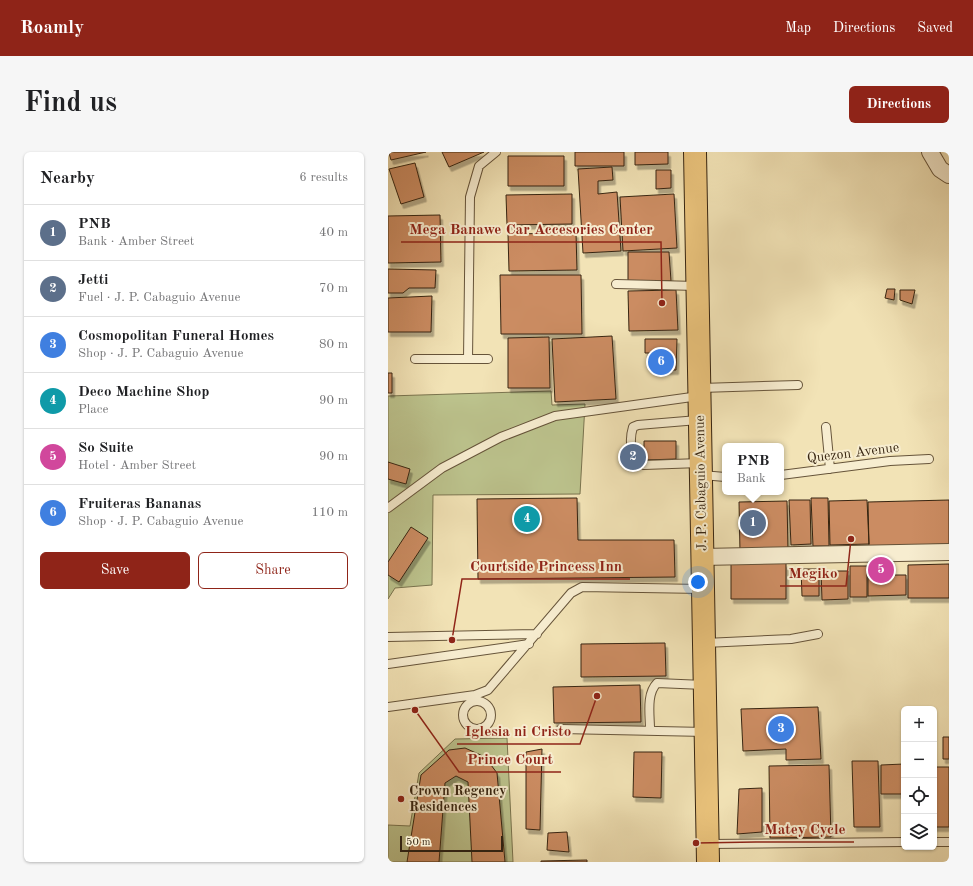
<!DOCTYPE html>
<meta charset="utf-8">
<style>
:root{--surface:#fff;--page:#f6f6f6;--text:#202124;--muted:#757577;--line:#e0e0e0;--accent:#8f2418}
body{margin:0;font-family:"Old Standard TT",serif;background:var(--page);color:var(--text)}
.controls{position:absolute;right:12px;bottom:12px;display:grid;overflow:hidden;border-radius:6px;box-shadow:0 1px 3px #0004}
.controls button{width:36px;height:36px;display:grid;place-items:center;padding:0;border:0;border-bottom:1px solid var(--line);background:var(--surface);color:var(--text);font:20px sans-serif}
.scale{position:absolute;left:12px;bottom:10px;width:103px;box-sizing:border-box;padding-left:4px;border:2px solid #372511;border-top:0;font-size:11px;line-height:14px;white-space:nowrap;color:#372511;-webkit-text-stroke:3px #f7edd0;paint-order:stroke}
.you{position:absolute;left:310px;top:430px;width:14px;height:14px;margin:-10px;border:3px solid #fff;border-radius:50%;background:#1a73e8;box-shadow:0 0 0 6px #1a73e833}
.badge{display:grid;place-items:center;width:26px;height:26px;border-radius:50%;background:var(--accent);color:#fff;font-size:13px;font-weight:700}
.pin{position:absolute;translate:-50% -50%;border:2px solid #fff;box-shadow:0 1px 4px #0006}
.popup{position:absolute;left:334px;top:291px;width:62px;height:52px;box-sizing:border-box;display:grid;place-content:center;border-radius:6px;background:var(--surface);filter:drop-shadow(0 1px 3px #0005);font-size:13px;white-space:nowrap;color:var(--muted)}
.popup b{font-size:15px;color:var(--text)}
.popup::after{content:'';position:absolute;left:50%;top:100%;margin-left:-8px;border:8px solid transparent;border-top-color:var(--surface)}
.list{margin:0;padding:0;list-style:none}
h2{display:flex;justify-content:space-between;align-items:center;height:52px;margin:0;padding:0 16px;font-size:17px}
h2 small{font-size:13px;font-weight:400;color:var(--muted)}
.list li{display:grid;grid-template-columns:26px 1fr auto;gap:12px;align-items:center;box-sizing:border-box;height:56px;padding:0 16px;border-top:1px solid var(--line)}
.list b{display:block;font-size:15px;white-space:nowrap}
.list p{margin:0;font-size:13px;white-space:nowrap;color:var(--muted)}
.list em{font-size:13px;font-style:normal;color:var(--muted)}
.actions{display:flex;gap:8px;padding:12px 16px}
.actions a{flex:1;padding:9px 0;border:1px solid var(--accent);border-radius:6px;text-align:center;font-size:14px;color:var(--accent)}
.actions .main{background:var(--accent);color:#fff}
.icon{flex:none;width:22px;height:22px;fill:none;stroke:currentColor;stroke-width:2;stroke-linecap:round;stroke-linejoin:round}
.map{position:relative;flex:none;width:561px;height:710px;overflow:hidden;border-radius:6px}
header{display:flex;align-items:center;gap:24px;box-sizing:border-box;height:56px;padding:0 20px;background:var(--accent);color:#fff}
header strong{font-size:19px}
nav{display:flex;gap:22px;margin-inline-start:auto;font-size:14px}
.intro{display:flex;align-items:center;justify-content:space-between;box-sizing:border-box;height:96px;padding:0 24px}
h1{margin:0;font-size:28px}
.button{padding:10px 18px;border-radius:6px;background:var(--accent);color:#fff;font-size:14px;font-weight:700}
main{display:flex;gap:24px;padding:0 24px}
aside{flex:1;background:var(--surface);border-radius:6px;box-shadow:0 1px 3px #0004}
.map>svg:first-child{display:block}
.green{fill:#bcc38d;stroke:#7a744f}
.building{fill:#cb8c62;stroke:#372511;filter:url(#shadow)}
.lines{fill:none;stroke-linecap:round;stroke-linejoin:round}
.lane-casing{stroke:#66543a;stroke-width:10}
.street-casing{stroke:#66543a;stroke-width:18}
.primary-casing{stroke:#372511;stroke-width:24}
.lane{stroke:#f7edd0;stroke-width:8}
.street{stroke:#f7edd0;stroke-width:16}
.primary{stroke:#e9c27b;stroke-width:22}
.poi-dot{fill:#8f2418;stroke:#f7edd0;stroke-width:1.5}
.labels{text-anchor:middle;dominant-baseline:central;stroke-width:4;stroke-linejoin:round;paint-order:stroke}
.street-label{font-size:14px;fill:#372511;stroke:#f7edd0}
.poi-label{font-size:14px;font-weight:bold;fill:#372511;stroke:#f7edd0;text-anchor:start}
.leader{fill:none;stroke:#8f2418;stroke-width:1.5}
.callout-dot{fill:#8f2418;stroke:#f7edd0;stroke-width:1.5}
.callout-label{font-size:15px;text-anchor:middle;font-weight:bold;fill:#8f2418;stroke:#f7edd0;stroke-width:4;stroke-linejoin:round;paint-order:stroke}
</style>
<header>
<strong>Roamly</strong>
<nav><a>Map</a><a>Directions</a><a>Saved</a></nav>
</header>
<div class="intro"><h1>Find us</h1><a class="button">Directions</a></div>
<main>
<aside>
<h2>Nearby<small>6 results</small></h2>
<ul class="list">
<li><span class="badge" style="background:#5c6f8a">1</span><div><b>PNB</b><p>Bank · Amber Street</p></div><em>40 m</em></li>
<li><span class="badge" style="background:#5c6f8a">2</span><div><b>Jetti</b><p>Fuel · J. P. Cabaguio Avenue</p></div><em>70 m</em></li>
<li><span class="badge" style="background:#3f7fe0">3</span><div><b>Cosmopolitan Funeral Homes</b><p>Shop · J. P. Cabaguio Avenue</p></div><em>80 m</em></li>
<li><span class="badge" style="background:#0f9aa8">4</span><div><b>Deco Machine Shop</b><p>Place</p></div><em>90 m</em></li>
<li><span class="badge" style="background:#d1479c">5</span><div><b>So Suite</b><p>Hotel · Amber Street</p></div><em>90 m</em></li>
<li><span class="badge" style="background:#3f7fe0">6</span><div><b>Fruiteras Bananas</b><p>Shop · J. P. Cabaguio Avenue</p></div><em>110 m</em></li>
</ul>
<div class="actions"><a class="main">Save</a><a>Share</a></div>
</aside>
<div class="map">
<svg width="561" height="710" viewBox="0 0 561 710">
<defs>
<filter id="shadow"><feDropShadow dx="2.5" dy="4.5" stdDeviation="0" flood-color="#0004"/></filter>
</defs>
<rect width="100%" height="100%" fill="#f2e3b6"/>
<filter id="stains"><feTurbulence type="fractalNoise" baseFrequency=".005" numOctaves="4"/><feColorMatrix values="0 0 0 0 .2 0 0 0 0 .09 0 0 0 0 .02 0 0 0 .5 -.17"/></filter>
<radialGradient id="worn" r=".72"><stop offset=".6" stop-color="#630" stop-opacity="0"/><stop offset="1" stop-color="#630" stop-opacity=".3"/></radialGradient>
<!-- green -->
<path class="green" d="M163,239L164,253L197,252L192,342L45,343L44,433L7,436L0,447V244Z
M119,586L125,710H0V673L22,674L31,621L67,587Z"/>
<!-- building -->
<path class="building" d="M5,0H38L3,8L1,1Z
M54,0H96L61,15Z
M187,0H236V14H187Z
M247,0H280V12L247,13Z
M120,4H176V34H120Z
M27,11L36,45L13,52L1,17Z
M224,15L225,28L210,29V42L229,40L233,99L195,101L190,17Z
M268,18H283V36L268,37Z
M184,42V72L119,73L118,43Z
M286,42L289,96L235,99L232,45Z
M52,63L53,110L0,111V64Z
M188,81L189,118L121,119L120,82Z
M240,100H281L283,129H240Z
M0,117L48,118L47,136H21L15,141H0Z
M112,123H193L194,182H113Z
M499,137H507L506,148L497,146Z
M288,138L290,178L241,179L240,139Z
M512,138H527L524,152L512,148Z
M44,144L43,180H0V146Z
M224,184L228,247L167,250L164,187Z
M161,185L162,236H120V186Z
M257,187H289L288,218H268L269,201H257Z
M0,221H4V241H0Z
M256,289H288V307L256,308Z
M0,310L22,317L18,332L0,327Z
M189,346L190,388H286L287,425L90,427L89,347Z
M423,346H440L441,394H425Z
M401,348H422L423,392L403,393Z
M479,348L481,392L442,393L441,349Z
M561,348V392L481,394L480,350Z
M399,349L400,399L352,400L351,350Z
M23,375L40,386L11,430L0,423V410Z
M398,411V447H343V412Z
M561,412V446H520V413Z
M462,414H479V445H462Z
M413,417H431V444H414Z
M433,419H460V447L434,448Z
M480,423H518V443L480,444Z
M277,491L278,524L193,525V492Z
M252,533L253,570L166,571L165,535Z
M430,555L433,607L398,608V597L355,599L353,557Z
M555,585H561V607H555Z
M77,596L97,605L109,621L117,710H84L80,630L68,624L57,631L51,710H19L33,623L61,598Z
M154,597L152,678L138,677V600Z
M246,600H274L273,646L245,645Z
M464,609H490L492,675H466Z
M516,612V642H493V613Z
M441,613L443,685L382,686L381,614Z
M546,615H561V675H546Z
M374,636V680L349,682L351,637Z
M179,680L181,700L159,698L160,681Z
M199,708V710H153V709Z"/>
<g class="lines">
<!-- lane casing -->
<g class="lane-casing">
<path id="lane" d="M228,132L309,134
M27,207H100
M80,207L82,45L91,14L108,0
M313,236L410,233
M310,268L250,273L245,275C241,288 242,308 256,313L312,311
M438,275L442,317
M314,323L337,325
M393,323L502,309L541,307
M0,356L54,316L113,285L167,264L311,244
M0,485L149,482
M317,491L403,487L430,482
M0,512L141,492
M75 563a14 14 0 1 1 28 0a14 14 0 1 1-28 0Z
M0,555L87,543L100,538L183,441L194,435L314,437
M173,577L318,580
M262,577C262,563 258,542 269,531L316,533
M546,690H561
M321,692L516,690"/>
</g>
<!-- street casing -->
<g class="street-casing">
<path id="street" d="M542,0L552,17L561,23
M314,405L561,400"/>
</g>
<!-- primary casing -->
<g class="primary-casing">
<path id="primary" d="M307,0L320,710"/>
</g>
<!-- lane -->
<use href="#lane" class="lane"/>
<!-- street -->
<use href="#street" class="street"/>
<!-- primary -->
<use href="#primary" class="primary"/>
</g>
<!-- markers -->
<circle class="poi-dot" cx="13" cy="647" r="4"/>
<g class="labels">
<!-- street labels -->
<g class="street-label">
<text transform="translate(465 301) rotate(-7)">Quezon Avenue</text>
<text transform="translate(313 331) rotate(-91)">J. P. Cabaguio Avenue</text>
</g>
<!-- poi labels -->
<g class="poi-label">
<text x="21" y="639">Crown Regency<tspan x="21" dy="16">Residences</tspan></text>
</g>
</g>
<!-- callouts -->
<path class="leader" d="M274 151L273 90H13M64 488L74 427H242M463 387L458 434H392M209 544L192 592H69M27 558L71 620H173M308 691L368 690H466"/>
<g class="callout-dot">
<circle cx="274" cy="151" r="4"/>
<circle cx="64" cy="488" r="4"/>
<circle cx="463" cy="387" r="4"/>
<circle cx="209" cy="544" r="4"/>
<circle cx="27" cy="558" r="4"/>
<circle cx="308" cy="691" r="4"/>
</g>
<g class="callout-label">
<text x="143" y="82">Mega Banawe Car Accesories Center</text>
<text x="158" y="419">Courtside Princess Inn</text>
<text x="425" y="426">Megiko</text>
<text x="130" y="584">Iglesia ni Cristo</text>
<text x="122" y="612">Prince Court</text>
<text x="417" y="682">Matey Cycle</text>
</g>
<rect width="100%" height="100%" filter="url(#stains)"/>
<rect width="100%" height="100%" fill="url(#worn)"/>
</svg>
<div class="controls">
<button>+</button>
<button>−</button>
<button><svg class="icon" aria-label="locate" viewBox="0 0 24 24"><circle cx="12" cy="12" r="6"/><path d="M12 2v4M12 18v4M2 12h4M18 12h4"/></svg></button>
<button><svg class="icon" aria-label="layers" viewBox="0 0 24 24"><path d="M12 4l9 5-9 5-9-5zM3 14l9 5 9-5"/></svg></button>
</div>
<div class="scale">50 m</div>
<div class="you"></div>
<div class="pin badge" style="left:365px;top:371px;background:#5c6f8a">1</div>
<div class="popup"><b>PNB</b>Bank</div>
<div class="pin badge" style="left:245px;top:305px;background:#5c6f8a">2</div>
<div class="pin badge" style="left:393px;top:577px;background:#3f7fe0">3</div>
<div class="pin badge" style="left:139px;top:367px;background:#0f9aa8">4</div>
<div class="pin badge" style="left:493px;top:418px;background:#d1479c">5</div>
<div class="pin badge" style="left:273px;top:210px;background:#3f7fe0">6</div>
</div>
</main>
